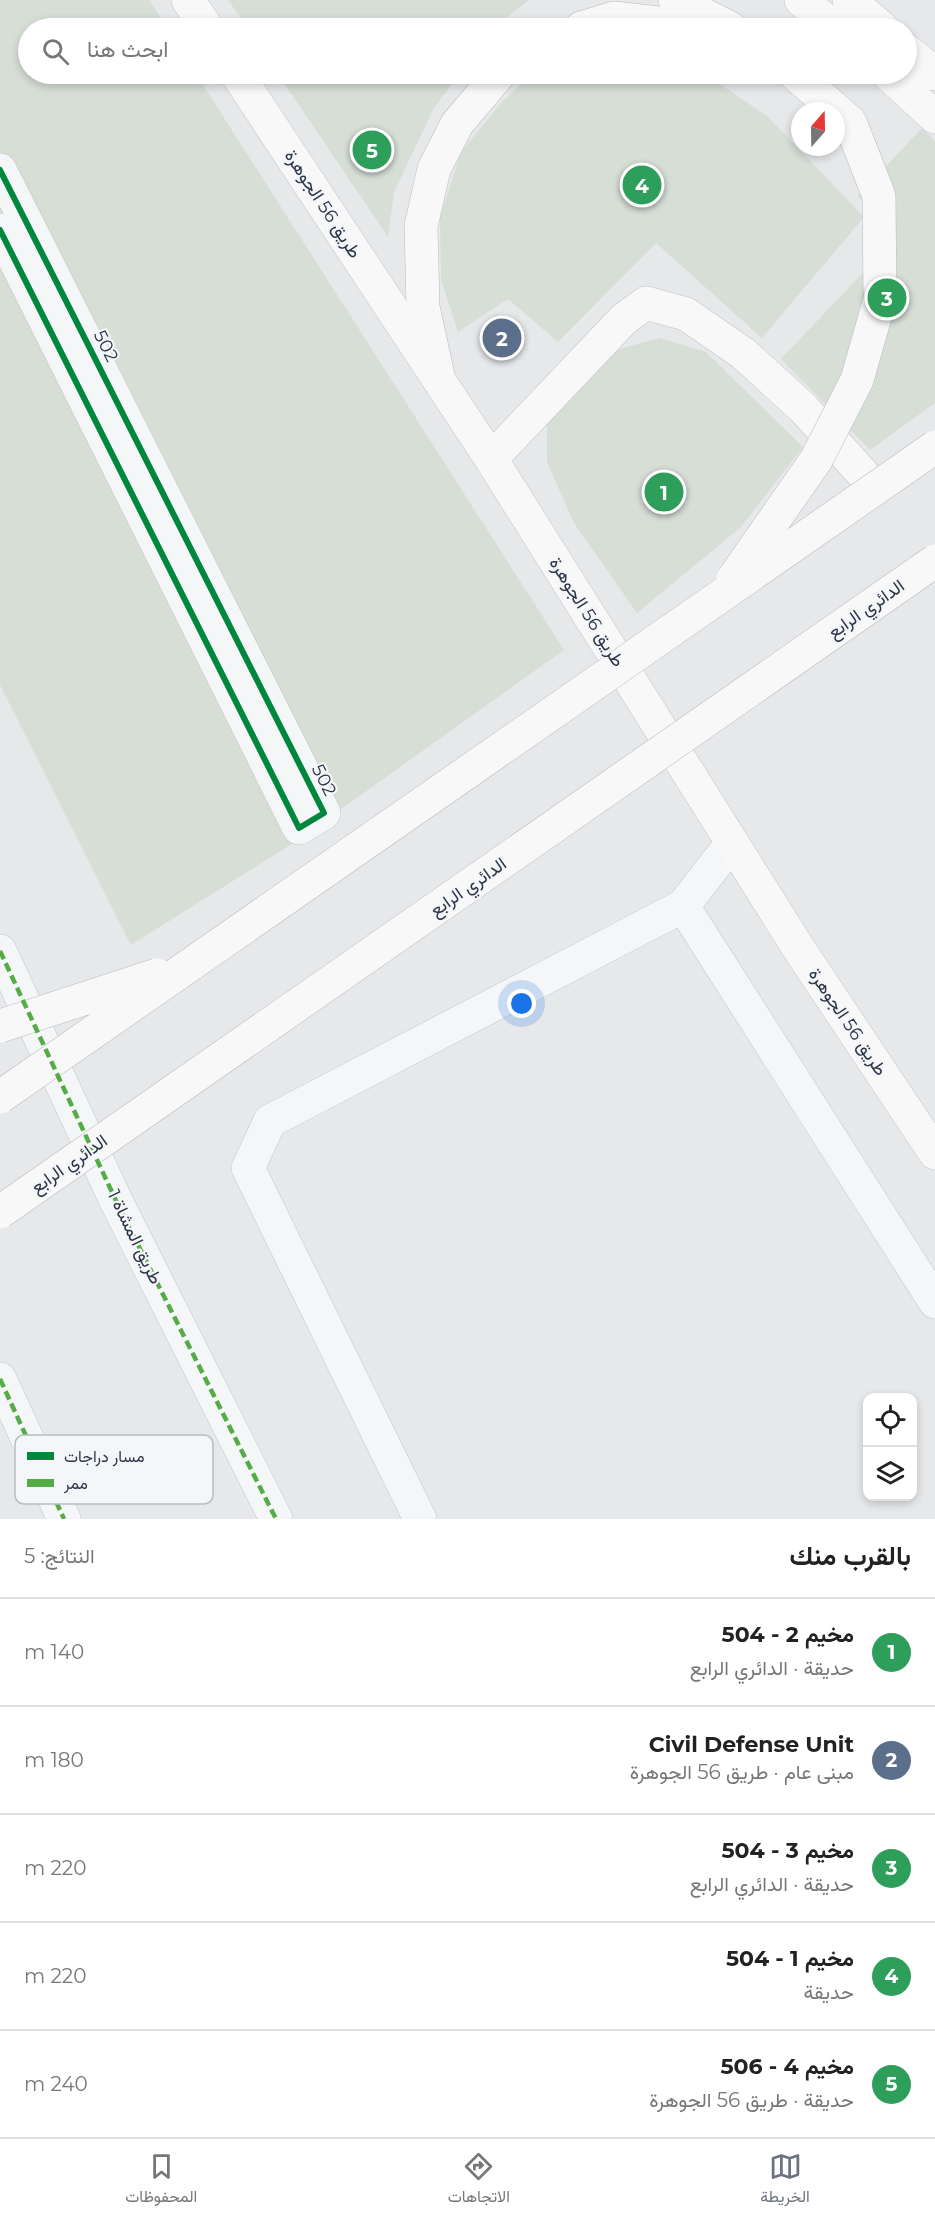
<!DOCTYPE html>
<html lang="ar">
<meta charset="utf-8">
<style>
:root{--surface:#fff;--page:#f2f2f2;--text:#222;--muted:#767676;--line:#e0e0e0;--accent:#6c737f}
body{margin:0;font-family:Montserrat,Vazirmatn,sans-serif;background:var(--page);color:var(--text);direction:rtl}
.controls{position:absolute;right:18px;bottom:18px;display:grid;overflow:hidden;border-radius:12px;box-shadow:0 3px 9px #0003}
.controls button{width:54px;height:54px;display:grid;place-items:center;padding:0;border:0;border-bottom:2px solid var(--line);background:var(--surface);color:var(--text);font:30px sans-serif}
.compass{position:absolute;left:791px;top:102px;width:54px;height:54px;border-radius:50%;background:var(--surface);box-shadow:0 3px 9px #0003;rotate:20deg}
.you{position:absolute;left:522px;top:1004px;width:21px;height:21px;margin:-15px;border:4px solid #fff;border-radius:50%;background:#1a73e8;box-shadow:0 0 0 9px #1a73e833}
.badge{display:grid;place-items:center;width:39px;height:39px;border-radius:50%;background:var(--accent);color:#fff;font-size:20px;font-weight:700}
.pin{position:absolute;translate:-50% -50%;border:3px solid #fff;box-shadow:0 2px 6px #0006}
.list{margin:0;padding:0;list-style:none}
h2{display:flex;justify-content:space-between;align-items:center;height:78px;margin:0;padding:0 24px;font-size:26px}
h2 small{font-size:20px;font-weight:400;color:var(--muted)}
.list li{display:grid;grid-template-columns:39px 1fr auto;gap:18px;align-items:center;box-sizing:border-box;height:108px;padding:0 24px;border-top:2px solid var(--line)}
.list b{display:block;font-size:22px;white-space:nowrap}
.list p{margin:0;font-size:20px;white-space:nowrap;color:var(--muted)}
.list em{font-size:20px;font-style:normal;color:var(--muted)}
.icon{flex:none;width:33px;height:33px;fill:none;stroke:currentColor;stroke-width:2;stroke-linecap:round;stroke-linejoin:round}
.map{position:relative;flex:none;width:935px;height:1519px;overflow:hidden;direction:ltr}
.search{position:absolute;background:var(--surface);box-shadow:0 3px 9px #0003;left:18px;right:18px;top:18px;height:66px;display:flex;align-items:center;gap:15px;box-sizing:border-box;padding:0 21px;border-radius:33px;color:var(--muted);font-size:22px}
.sheet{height:618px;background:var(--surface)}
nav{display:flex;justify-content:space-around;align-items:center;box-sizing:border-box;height:84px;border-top:2px solid var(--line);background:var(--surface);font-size:16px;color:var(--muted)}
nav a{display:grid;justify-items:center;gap:3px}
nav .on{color:var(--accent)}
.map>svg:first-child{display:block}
.green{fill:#d6ded6}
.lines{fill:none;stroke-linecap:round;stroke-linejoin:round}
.minor-casing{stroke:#c4c6c8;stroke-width:34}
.major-casing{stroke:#c2c5c8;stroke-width:34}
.highway-casing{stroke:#b8bbbf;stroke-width:34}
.minor{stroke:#f5f6f7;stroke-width:33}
.major{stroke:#f8f8f8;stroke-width:33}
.highway{stroke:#f8f8f8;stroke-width:33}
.highway-bridge-casing{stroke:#b8bbbf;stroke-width:34;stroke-linecap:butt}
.highway-bridge{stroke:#f8f8f8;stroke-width:33}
.quiet{stroke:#54ac47;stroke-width:4.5;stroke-dasharray:9 4.5;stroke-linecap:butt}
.cycleway-casing{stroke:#f4f6f9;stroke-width:10}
.cycleway{stroke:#00873e;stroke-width:6}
.labels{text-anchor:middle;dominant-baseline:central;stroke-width:4.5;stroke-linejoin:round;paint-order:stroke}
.street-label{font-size:18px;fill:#2b3445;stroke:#f4f6f9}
.key{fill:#f4f6f9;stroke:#b8bcc3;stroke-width:1.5}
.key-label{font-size:16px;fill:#2b3445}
</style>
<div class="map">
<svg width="935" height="1519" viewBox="0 0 935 1519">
<rect width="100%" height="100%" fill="#e6e8ea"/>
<!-- green -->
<path class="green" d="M0,0H149L168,28H28V74H196L564,650L295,842L131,945L0,685Z
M228,0H529L493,28H248Z
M278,74H459L434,108L394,192L388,237Z
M532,74H705L767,116L864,217L762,338L656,243L558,342L508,299L458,332L441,280L440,217L461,152L502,102Z
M922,128L935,141V403L870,450L781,359L896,238L858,196Z
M660,338L706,352L803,447L741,527L637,613L574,523L547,462V420L619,349Z"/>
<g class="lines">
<!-- minor casing -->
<g class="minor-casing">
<path id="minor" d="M0,170L324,813L299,828L0,230
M683,906L935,1302
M0,951L117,1203L276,1519
M0,1379L64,1519
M420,1519L248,1168L270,1121L683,906L732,843"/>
</g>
<!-- major casing -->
<g class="major-casing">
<path id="major" d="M188,0L207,28
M801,0L835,28
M849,0L882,28
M906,50L935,74
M237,74L491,459L799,949L935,1153
M888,74L935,117
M491,459L624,319L646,303L686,314L744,354L804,409L863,474"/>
</g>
<!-- highway casing -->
<g class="highway-casing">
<path id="highway" d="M675,0L730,28
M581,28L614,18L701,28
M795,74L850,122L879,196L880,299
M439,380L423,307L421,226L434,169L457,124L499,74"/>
</g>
<!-- minor -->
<use href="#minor" class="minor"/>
<!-- major -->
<use href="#major" class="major"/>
<!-- highway -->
<use href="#highway" class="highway"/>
<!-- highway-bridge casing -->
<g class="highway-bridge-casing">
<path id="highway-bridge" d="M733,579L816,460L857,380L880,299
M0,1026L157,975
M0,1097L935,447
M0,1212L935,561"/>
</g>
<!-- highway-bridge -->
<use href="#highway-bridge" class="highway-bridge"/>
<!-- quiet -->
<path class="quiet" d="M0,951L117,1203L276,1519
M0,1379L64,1519"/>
<!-- cycleway casing -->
<g class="cycleway-casing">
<path id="cycleway" d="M0,170L324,813L299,828L0,230"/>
</g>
<!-- cycleway -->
<use href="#cycleway" class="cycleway"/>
</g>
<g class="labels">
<!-- street labels -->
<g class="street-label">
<text transform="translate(323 204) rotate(57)">طريق 56 الجوهرة</text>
<text transform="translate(106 346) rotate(63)">502</text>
<text transform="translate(866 609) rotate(-35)">الدائري الرابع</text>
<text transform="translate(587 612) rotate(58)">طريق 56 الجوهرة</text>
<text transform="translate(324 780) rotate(63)">502</text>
<text transform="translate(468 887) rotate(-35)">الدائري الرابع</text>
<text transform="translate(848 1022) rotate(56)">طريق 56 الجوهرة</text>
<text transform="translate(69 1164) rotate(-35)">الدائري الرابع</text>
<text transform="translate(135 1237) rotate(64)">طريق المشاة 1</text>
</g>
</g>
<!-- legend -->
<rect x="15" y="1435" width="198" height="69" rx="9" class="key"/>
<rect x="27" y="1452" width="27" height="8" fill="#00873e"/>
<rect x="27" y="1479" width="27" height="8" fill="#54ac47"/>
<g class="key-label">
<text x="64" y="1462">مسار دراجات</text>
<text x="64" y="1489">ممر</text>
</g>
</svg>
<div class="controls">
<button><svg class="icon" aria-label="locate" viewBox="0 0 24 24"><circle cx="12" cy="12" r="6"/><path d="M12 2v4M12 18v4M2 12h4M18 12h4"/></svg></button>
<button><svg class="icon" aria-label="layers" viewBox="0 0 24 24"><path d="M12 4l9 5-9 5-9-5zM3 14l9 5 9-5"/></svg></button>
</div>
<svg class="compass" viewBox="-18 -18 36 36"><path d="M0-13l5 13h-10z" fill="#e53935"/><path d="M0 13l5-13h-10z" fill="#767676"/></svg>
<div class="you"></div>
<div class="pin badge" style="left:664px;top:492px;background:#2e9e5b">1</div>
<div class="pin badge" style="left:502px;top:338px;background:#5c6f8a">2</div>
<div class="pin badge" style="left:887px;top:298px;background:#2e9e5b">3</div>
<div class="pin badge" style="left:642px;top:185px;background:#2e9e5b">4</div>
<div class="pin badge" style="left:372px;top:150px;background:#2e9e5b">5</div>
<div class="search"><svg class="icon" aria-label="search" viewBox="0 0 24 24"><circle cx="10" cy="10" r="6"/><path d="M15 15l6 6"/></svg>ابحث هنا</div>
</div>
<section class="sheet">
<h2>بالقرب منك<small>النتائج: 5</small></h2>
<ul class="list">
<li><span class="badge" style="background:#2e9e5b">1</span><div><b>مخيم 2 - 504</b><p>حديقة · الدائري الرابع</p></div><em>140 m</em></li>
<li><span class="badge" style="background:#5c6f8a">2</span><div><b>Civil Defense Unit</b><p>مبنى عام · طريق 56 الجوهرة</p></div><em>180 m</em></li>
<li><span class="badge" style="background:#2e9e5b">3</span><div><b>مخيم 3 - 504</b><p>حديقة · الدائري الرابع</p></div><em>220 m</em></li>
<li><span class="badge" style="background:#2e9e5b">4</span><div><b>مخيم 1 - 504</b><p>حديقة</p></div><em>220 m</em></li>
<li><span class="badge" style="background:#2e9e5b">5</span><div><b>مخيم 4 - 506</b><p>حديقة · طريق 56 الجوهرة</p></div><em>240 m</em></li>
</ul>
</section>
<nav>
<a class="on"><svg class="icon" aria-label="map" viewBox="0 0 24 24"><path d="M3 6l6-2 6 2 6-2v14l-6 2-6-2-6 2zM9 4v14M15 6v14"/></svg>الخريطة</a>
<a><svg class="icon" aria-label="directions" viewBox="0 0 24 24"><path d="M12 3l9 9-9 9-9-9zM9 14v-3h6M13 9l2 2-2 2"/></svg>الاتجاهات</a>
<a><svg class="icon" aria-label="saved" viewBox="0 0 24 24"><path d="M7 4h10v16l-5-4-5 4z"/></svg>المحفوظات</a>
</nav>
